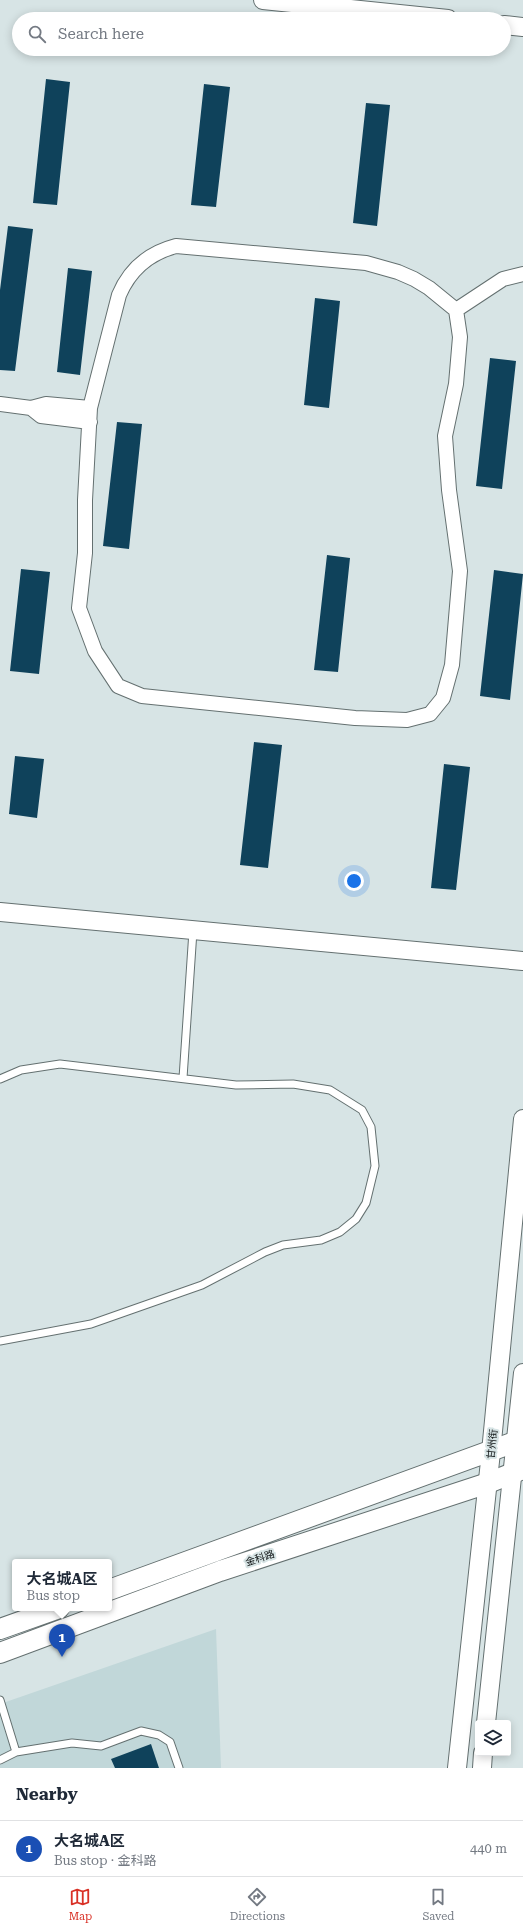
<!DOCTYPE html>
<meta charset="utf-8">
<style>
:root{--surface:#fff;--page:#f6f6f7;--text:#1f2937;--muted:#747a83;--line:#e0e1e3;--accent:#d93025}
body{margin:0;font-family:"Roboto Serif","Noto Sans SC",serif;background:var(--page);color:var(--text)}
.controls{position:absolute;right:12px;bottom:12px;display:grid;overflow:hidden;border-radius:4px;box-shadow:0 2px 10px #0003}
.controls button{width:36px;height:36px;display:grid;place-items:center;padding:0;border:0;border-bottom:1px solid var(--line);background:var(--surface);color:var(--text);font:20px sans-serif}
.you{position:absolute;left:354px;top:881px;width:14px;height:14px;margin:-10px;border:3px solid #fff;border-radius:50%;background:#1a73e8;box-shadow:0 0 0 6px #1a73e833}
.badge{display:grid;place-items:center;width:26px;height:26px;border-radius:50%;background:var(--accent);color:#fff;font-size:13px;font-weight:700}
.pin{position:absolute;translate:-50% -33px;filter:drop-shadow(0 1px 2px #0008)}
.pin::after{content:'';position:absolute;top:21px;width:14px;height:12px;background:inherit;clip-path:polygon(0 0,100% 0,50% 100%)}
.popup{position:absolute;left:12px;top:1559px;width:100px;height:52px;box-sizing:border-box;display:grid;place-content:center;border-radius:4px;background:var(--surface);filter:drop-shadow(0 1px 3px #0005);font-size:13px;white-space:nowrap;color:var(--muted)}
.popup b{font-size:15px;color:var(--text)}
.popup::after{content:'';position:absolute;left:50%;top:100%;margin-left:-8px;border:8px solid transparent;border-top-color:var(--surface)}
.list{margin:0;padding:0;list-style:none}
h2{display:flex;justify-content:space-between;align-items:center;height:52px;margin:0;padding:0 16px;font-size:17px}
h2 small{font-size:13px;font-weight:400;color:var(--muted)}
.list li{display:grid;grid-template-columns:26px 1fr auto;gap:12px;align-items:center;box-sizing:border-box;height:56px;padding:0 16px;border-top:1px solid var(--line)}
.list b{display:block;font-size:15px;white-space:nowrap}
.list p{margin:0;font-size:13px;white-space:nowrap;color:var(--muted)}
.list em{font-size:13px;font-style:normal;color:var(--muted)}
.icon{flex:none;width:22px;height:22px;fill:none;stroke:currentColor;stroke-width:2;stroke-linecap:round;stroke-linejoin:round}
.map{position:relative;flex:none;width:523px;height:1768px;overflow:hidden}
.search{position:absolute;background:var(--surface);box-shadow:0 2px 10px #0003;left:12px;right:12px;top:12px;height:44px;display:flex;align-items:center;gap:10px;box-sizing:border-box;padding:0 14px;border-radius:22px;color:var(--muted);font-size:15px}
.sheet{height:108px;background:var(--surface)}
nav{display:flex;justify-content:space-around;align-items:center;box-sizing:border-box;height:56px;border-top:1px solid var(--line);background:var(--surface);font-size:11px;color:var(--muted)}
nav a{display:grid;justify-items:center;gap:2px}
nav .on{color:var(--accent)}
.map>svg:first-child{display:block}
.built{fill:#c1d7d9}
.building{fill:#0f425b}
.lines{fill:none;stroke-linecap:round;stroke-linejoin:round}
.service-casing{stroke:#647070;stroke-width:9}
.minor-casing{stroke:#647070;stroke-width:16}
.tertiary-casing{stroke:#647070;stroke-width:20}
.secondary-casing{stroke:#647070;stroke-width:22}
.service{stroke:#fff;stroke-width:7}
.minor{stroke:#fff;stroke-width:14}
.tertiary{stroke:#fff;stroke-width:18}
.secondary{stroke:#fff;stroke-width:20}
.labels{text-anchor:middle;dominant-baseline:central;stroke-width:4;stroke-linejoin:round;paint-order:stroke}
.street-label{font-size:10px;fill:#0c1011;stroke:#d7e4e5}
</style>
<div class="map">
<svg width="523" height="1768" viewBox="0 0 523 1768">
<rect width="100%" height="100%" fill="#d7e4e5"/>
<!-- built -->
<path class="built" d="M216,1629L221,1768H0V1704Z"/>
<!-- building -->
<path class="building" d="M46,79L70,82L57,205L33,203Z
M204,84L230,87L216,207L191,205Z
M366,103L390,105L377,226L353,223Z
M8,226L33,229L15,371L0,370V290Z
M68,268L92,271L80,375L57,372Z
M315,298L340,301L329,408L304,405Z
M490,358L516,361L502,489L476,486Z
M117,422L142,424L129,549L103,546Z
M327,555L350,558L338,672L314,670Z
M21,569L50,572L39,674L10,671Z
M494,570L523,574L510,700L480,696Z
M254,742L282,745L268,868L240,865Z
M15,756L44,759L37,818L9,814Z
M444,764L470,767L456,890L431,888Z
M151,1744L159,1768H115L111,1759Z"/>
<g class="lines">
<!-- service casing -->
<g class="service-casing">
<path id="service" d="M183,1078L193,931
M0,1079L21,1070L60,1064L236,1085L293,1084L330,1090L362,1110L371,1127L375,1166L366,1203L356,1219L340,1232L321,1240L283,1245L265,1252L202,1285L91,1324L0,1341
M0,1700L16,1752
M0,1760L16,1752L72,1743L101,1746L141,1731L159,1735L170,1742L179,1768"/>
</g>
<!-- minor casing -->
<g class="minor-casing">
<path id="minor" d="M176,246L366,263L398,272L414,279L429,288L456,310L460,337L456,384L445,436L449,490L460,571L452,665L443,698L430,714L407,720L355,718L142,696L118,686L95,651L79,608L85,553V500L90,408L119,295C130,269 149,253 176,246Z
M456,310L503,279L523,274
M0,404L31,408L46,404L90,408
M31,408L41,416L90,422"/>
</g>
<!-- tertiary casing -->
<g class="tertiary-casing">
<path id="tertiary" d="M263,0L448,19
M504,25L523,27
M0,912L523,961
M486,1723L523,1373
M457,1768L491,1452L523,1119
M482,1768L483,1753"/>
</g>
<!-- secondary casing -->
<g class="secondary-casing">
<path id="secondary" d="M109,1590L523,1439
M0,1629L59,1608
M0,1653L220,1571L488,1483L523,1469"/>
</g>
<!-- service -->
<use href="#service" class="service"/>
<!-- minor -->
<use href="#minor" class="minor"/>
<!-- tertiary -->
<use href="#tertiary" class="tertiary"/>
<!-- secondary -->
<use href="#secondary" class="secondary"/>
</g>
<g class="labels">
<!-- street labels -->
<g class="street-label">
<text transform="translate(492 1444) rotate(-84)">甘州街</text>
<text transform="translate(260 1558) rotate(-18)">金科路</text>
</g>
</g>
</svg>
<div class="controls">
<button><svg class="icon" aria-label="layers" viewBox="0 0 24 24"><path d="M12 4l9 5-9 5-9-5zM3 14l9 5 9-5"/></svg></button>
</div>
<div class="you"></div>
<div class="pin badge" style="left:62px;top:1657px;background:#1a4fb4">1</div>
<div class="popup"><b>大名城A区</b>Bus stop</div>
<div class="search"><svg class="icon" aria-label="search" viewBox="0 0 24 24"><circle cx="10" cy="10" r="6"/><path d="M15 15l6 6"/></svg>Search here</div>
</div>
<section class="sheet">
<h2>Nearby<small></small></h2>
<ul class="list">
<li><span class="badge" style="background:#1a4fb4">1</span><div><b>大名城A区</b><p>Bus stop · 金科路</p></div><em>440 m</em></li>
</ul>
</section>
<nav>
<a class="on"><svg class="icon" aria-label="map" viewBox="0 0 24 24"><path d="M3 6l6-2 6 2 6-2v14l-6 2-6-2-6 2zM9 4v14M15 6v14"/></svg>Map</a>
<a><svg class="icon" aria-label="directions" viewBox="0 0 24 24"><path d="M12 3l9 9-9 9-9-9zM9 14v-3h6M13 9l2 2-2 2"/></svg>Directions</a>
<a><svg class="icon" aria-label="saved" viewBox="0 0 24 24"><path d="M7 4h10v16l-5-4-5 4z"/></svg>Saved</a>
</nav>
